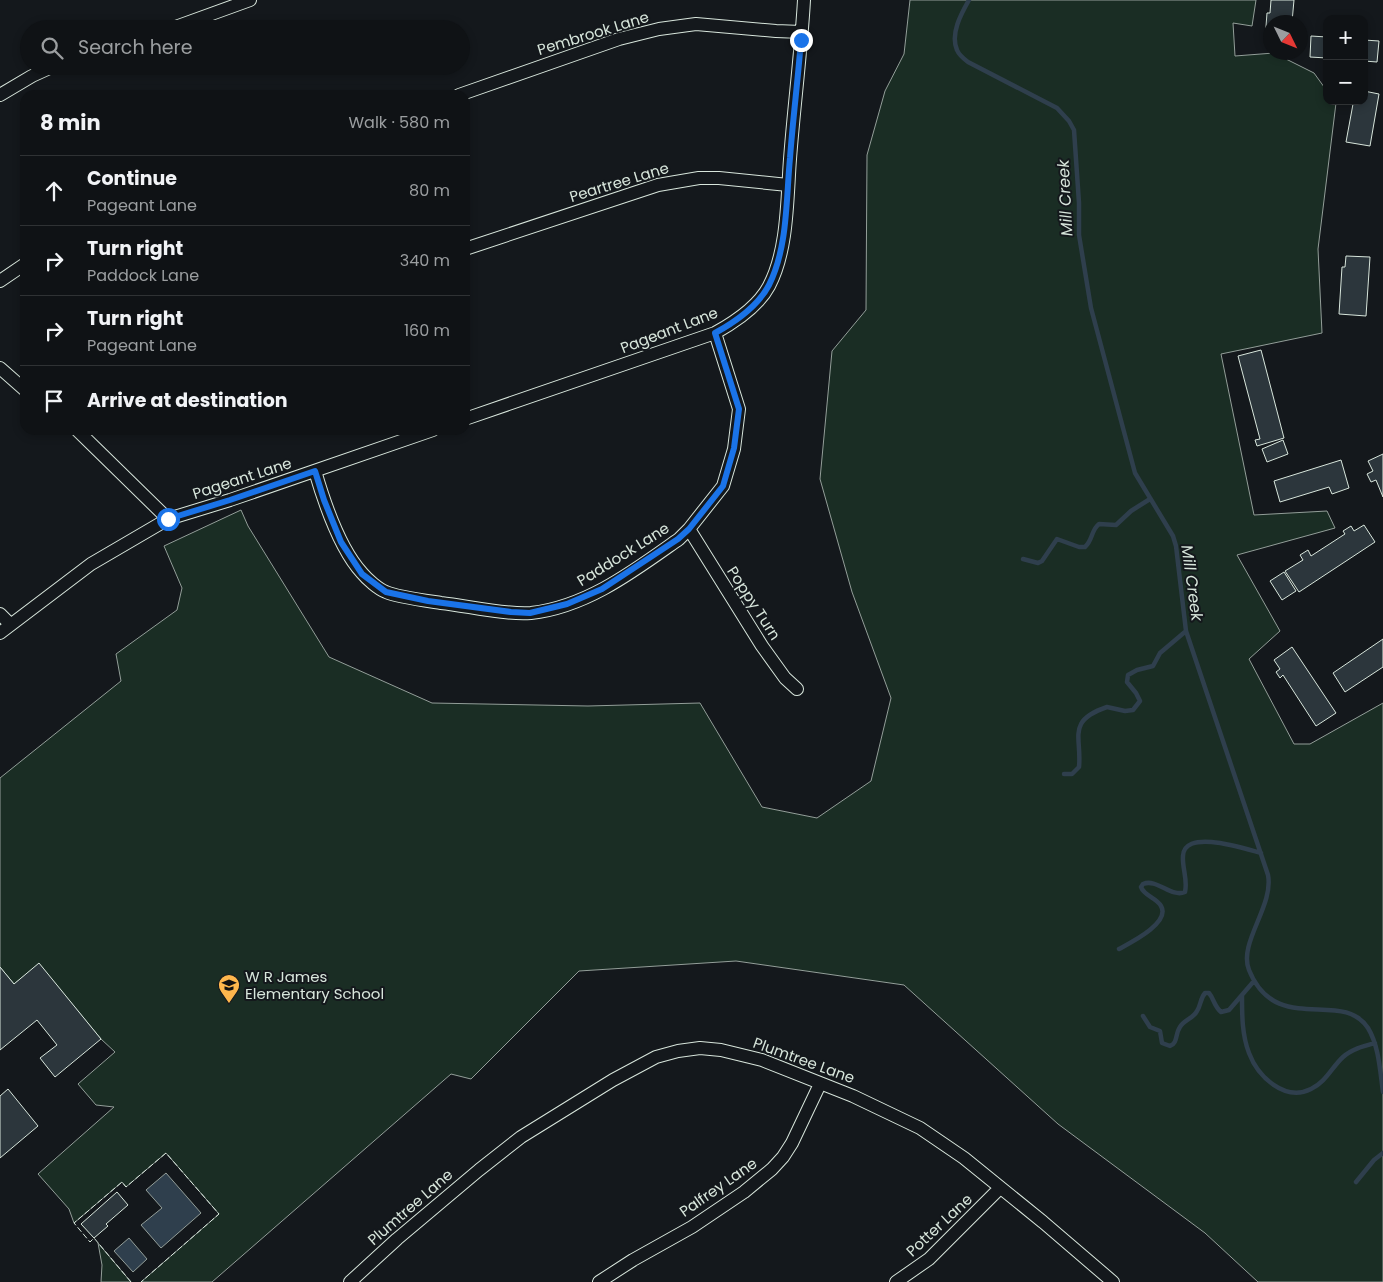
<!DOCTYPE html>
<meta charset="utf-8">
<style>
:root{--surface:#0f1215;--page:#1d2022;--text:#f1f3f6;--muted:#9b9ea0;--line:#2f3234}
body{margin:0;font-family:Poppins,sans-serif;background:var(--page);color:var(--text)}
.controls{position:absolute;right:15px;top:15px;display:grid;overflow:hidden;border-radius:10px;box-shadow:0 2px 8px #0003}
.controls button{width:45px;height:45px;display:grid;place-items:center;padding:0;border:0;border-bottom:1px solid var(--line);background:var(--surface);color:var(--text);font:25px sans-serif}
.compass{position:absolute;left:1263px;top:15px;width:45px;height:45px;border-radius:50%;background:var(--surface);box-shadow:0 2px 8px #0003;rotate:133deg}
.stop{position:absolute;width:15px;height:15px;margin:-11px;border:4px solid #1a73e8;border-radius:50%;background:#fff}
.stop.end{background:#1a73e8;border-color:#fff;box-shadow:0 1px 5px #0008}
.list{margin:0;padding:0;list-style:none}
h2{display:flex;justify-content:space-between;align-items:center;height:65px;margin:0;padding:0 20px;font-size:21px}
h2 small{font-size:16px;font-weight:400;color:var(--muted)}
.list li{display:grid;grid-template-columns:32px 1fr auto;gap:15px;align-items:center;box-sizing:border-box;height:70px;padding:0 20px;border-top:1px solid var(--line)}
.list b{display:block;font-size:19px;white-space:nowrap}
.list p{margin:0;font-size:16px;white-space:nowrap;color:var(--muted)}
.list em{font-size:16px;font-style:normal;color:var(--muted)}
.icon{flex:none;width:28px;height:28px;fill:none;stroke:currentColor;stroke-width:2;stroke-linecap:round;stroke-linejoin:round}
.map{position:relative;flex:none;width:1383px;height:1282px;overflow:hidden}
.search{position:absolute;background:var(--surface);box-shadow:0 2px 8px #0003;left:20px;top:20px;width:450px;height:55px;display:flex;align-items:center;gap:12px;box-sizing:border-box;padding:0 18px;border-radius:28px;color:var(--muted);font-size:19px}
.panel{position:absolute;background:var(--surface);box-shadow:0 2px 8px #0003;left:20px;top:90px;width:450px;height:345px;border-radius:15px}
.map>svg:first-child{display:block}
.green{fill:#1a2d24;stroke:#939e99}
.water{fill:#2f3f4d;stroke:#939e99}
.lines{fill:none;stroke-linecap:round;stroke-linejoin:round}
.stream{stroke:#2f3f4d;stroke-width:4.5}
.building{fill:#2c363c;stroke:#d8e6dc}
.minor-casing{stroke:#d8e6dc;stroke-width:14}
.minor{stroke:#14181c;stroke-width:12}
.fence{stroke:#d8e6dc;stroke-width:1;stroke-dasharray:6 2.5;stroke-linecap:butt}
.route{stroke:#1a73e8;stroke-width:6}
.labels{text-anchor:middle;dominant-baseline:central;stroke-width:4;stroke-linejoin:round;paint-order:stroke}
.street-label{font-size:15px;fill:#d8e6dc;stroke:#14181c}
.poi-label{font-size:15px;fill:#d8e6dc;stroke:#14181c;text-anchor:start}
.water-label{font-size:16px;font-style:italic;fill:#d8e6dc;stroke:#14181c}
</style>
<div class="map">
<svg width="1383" height="1282" viewBox="0 0 1383 1282">
<rect width="100%" height="100%" fill="#14181c"/>
<!-- green -->
<path class="green" d="M910,0H1256L1252,26L1233,23L1235,56L1274,53L1314,73L1327,91V101H1335L1336,103L1318,249L1322,333L1221,354L1254,515L1327,511L1335,528L1237,555L1280,631L1249,659L1294,744H1310L1383,703V1282H1258L1205,1233L1058,1124L904,985L736,961L579,971L471,1079L451,1074L212,1282H141L219,1214L166,1153L126,1187L122,1182L74,1223L69,1209L38,1174L114,1107L96,1105L78,1084L115,1052L101,1039L39,964L14,984L0,967V778L121,681L116,654L177,610L182,588L164,546L241,510L248,526L329,657L432,703L588,706L700,703L762,807L817,818L871,781L891,698L852,592L820,479L832,351L866,310L867,155L885,91L904,54Z
M98,1243L131,1282H101L102,1265Z"/>
<!-- water -->
<path class="water" d="M166,1173L201,1213L161,1248L141,1225L162,1208L146,1190Z
M129,1238L147,1259L133,1272L114,1251Z"/>
<g class="lines">
<!-- stream -->
<path class="stream" d="M969,0C961,14 950,34 957,50C959,55 964,59 968,62L1057,108L1069,121L1074,130L1079,203V235L1091,308L1135,473L1173,536L1176,546L1186,631L1268,875C1274,906 1238,943 1249,970C1276,1037 1342,988 1368,1028C1379,1046 1380,1071 1383,1092
M1023,559L1038,563L1042,561L1057,539L1079,547H1085C1093,540 1091,530 1099,524L1116,525L1131,511L1150,499
M1064,774H1072L1079,767C1082,737 1066,721 1107,707L1125,711L1133,710L1140,701L1136,693L1127,682L1128,675L1137,670L1153,666L1160,653L1186,631
M1119,949C1130,943 1171,923 1161,906C1157,898 1144,896 1141,887L1143,884C1157,878 1171,898 1185,892C1188,880 1182,868 1183,856C1184,828 1246,849 1261,853
M1242,996C1242,1015 1242,1035 1249,1053C1258,1077 1285,1102 1311,1089C1326,1082 1332,1067 1343,1057C1352,1049 1364,1046 1375,1043
M1143,1016L1150,1027L1160,1031L1162,1043L1170,1046C1178,1043 1175,1034 1180,1027C1184,1020 1194,1018 1197,1011C1201,1005 1200,999 1205,993H1209C1214,999 1214,1006 1221,1012L1229,1010L1254,981
M1356,1182L1374,1160L1383,1153"/>
</g>
<!-- building -->
<path class="building" d="M1271,0H1294L1292,22H1270V43H1266V26L1267,13H1270Z
M1311,36L1327,37V58L1310,57Z
M1364,40L1379,41L1377,62L1364,61Z
M1364,91L1379,94L1370,146L1346,142L1353,104L1345,103L1346,101H1364Z
M1346,256L1370,257L1366,316L1339,314L1342,267H1345Z
M1261,350L1284,438L1257,446L1255,440L1260,439L1238,356Z
M1283,440L1288,454L1267,462L1262,449Z
M1383,454V497L1376,480L1371,482L1367,474L1373,471L1368,461Z
M1341,460L1349,488L1332,494L1329,487L1280,502L1274,481Z
M1364,525L1375,542L1299,592L1285,571L1303,560L1300,555L1308,550L1311,556L1345,534L1343,531L1351,526L1354,531Z
M1284,572L1296,591L1282,600L1270,581Z
M1383,639V667L1345,692L1333,673Z
M1292,647L1336,713L1316,726L1283,675L1280,678L1276,672L1280,669L1274,660Z
M39,963L101,1039L55,1077L40,1058L57,1045L37,1020L0,1050V967L14,984Z
M8,1089L38,1126L0,1158V1096Z
M117,1192L128,1205L106,1224L108,1226L94,1238L81,1224Z"/>
<g class="lines">
<!-- minor casing -->
<g class="minor-casing">
<path id="minor" d="M170,29L250,0
M0,95L32,76L54,66
M459,95L619,39L659,29L696,24L776,31L801,32
M465,249L658,185L699,178H719L788,185
M0,281L25,264
M0,368L25,390
M465,419L715,333C735,322 758,307 769,286C788,250 787,199 790,159C794,106 801,53 804,0
M77,430L168,519
M315,471C324,502 340,549 362,573C367,579 378,589 386,592C397,597 428,601 441,603C468,606 505,615 531,613C587,607 635,570 679,539L689,529L723,486L734,449L739,409L715,333
M689,529L762,646L785,678L797,689
M0,614L10,624
M0,633L91,564L168,519L230,500L433,430
M350,1282L397,1239L479,1170L521,1137L613,1080L656,1057L678,1051L700,1048L721,1050L762,1060L853,1096L920,1128L964,1158L1043,1222L1113,1282
M599,1282L633,1260L692,1227L744,1192L772,1169L783,1157L792,1143L820,1084
M896,1282L929,1259L1000,1188"/>
</g>
<!-- minor -->
<use href="#minor" class="minor"/>
<!-- fence -->
<path class="fence" d="M131,1282L94,1238L90,1242L74,1223L122,1182L126,1187L166,1153L219,1214L141,1282"/>
</g>
<g class="lines">
<!-- route -->
<path class="route" d="M168,519L230,500L315,471L324,500L341,542L362,574L386,592L428,601L511,612L530,613L567,604L602,589L678,539L689,529L723,486L734,448L739,409L715,333C735,322 758,306 769,285C788,247 786,199 790,158C793,118 798,79 801,40"/>
</g>
<!-- icons -->
<defs>
<g id="school-pin" transform="scale(1.125)"><path d="M0 17L-7.5 6A9.5 9.5 0 1 1 7.5 6Z" fill="#ffb74d" stroke="#14181c"/><path d="M0-5L7-2L0 1L-7-2ZM-4 1L0 2.5L4 1V4Q0 6-4 4Z" fill="#111"/></g>
</defs>
<g fill-rule="evenodd">
<use href="#school-pin" x="229" y="985"/>
</g>
<g class="labels">
<!-- street labels -->
<g class="street-label">
<text transform="translate(593 33) rotate(-17)">Pembrook Lane</text>
<text transform="translate(619 182) rotate(-17)">Peartree Lane</text>
<text transform="translate(669 330) rotate(-21)">Pageant Lane</text>
<text transform="translate(242 478) rotate(-18)">Pageant Lane</text>
<text transform="translate(623 554) rotate(-32)">Paddock Lane</text>
<text transform="translate(754 603) rotate(57)">Poppy Turn</text>
<text transform="translate(804 1060) rotate(20)">Plumtree Lane</text>
<text transform="translate(718 1187) rotate(-35)">Palfrey Lane</text>
<text transform="translate(410 1207) rotate(-41)">Plumtree Lane</text>
<text transform="translate(939 1225) rotate(-43)">Potter Lane</text>
</g>
<!-- poi labels -->
<g class="poi-label">
<text x="245" y="976">W R James<tspan x="245" dy="17">Elementary School</tspan></text>
</g>
<!-- water labels -->
<g class="water-label">
<text transform="translate(1065 198) rotate(-93)">Mill Creek</text>
<text transform="translate(1192 583) rotate(82)">Mill Creek</text>
</g>
</g>
</svg>
<div class="controls">
<button>+</button>
<button>−</button>
</div>
<svg class="compass" viewBox="-18 -18 36 36"><path d="M0-13l5 13h-10z" fill="#e53935"/><path d="M0 13l5-13h-10z" fill="#9b9ea0"/></svg>
<div class="stop" style="left:168px;top:519px"></div>
<div class="stop end" style="left:801px;top:40px"></div>
<div class="search"><svg class="icon" aria-label="search" viewBox="0 0 24 24"><circle cx="10" cy="10" r="6"/><path d="M15 15l6 6"/></svg>Search here</div>
<section class="panel">
<h2>8 min<small>Walk · 580 m</small></h2>
<ul class="list">
<li><svg class="icon" aria-label="ahead" viewBox="0 0 24 24"><path d="M12 20V5M6 11l6-6 6 6"/></svg><div><b>Continue</b><p>Pageant Lane</p></div><em>80 m</em></li>
<li><svg class="icon" aria-label="right" viewBox="0 0 24 24"><path d="M7 20v-9h11M14 6l5 5-5 5"/></svg><div><b>Turn right</b><p>Paddock Lane</p></div><em>340 m</em></li>
<li><svg class="icon" aria-label="right" viewBox="0 0 24 24"><path d="M7 20v-9h11M14 6l5 5-5 5"/></svg><div><b>Turn right</b><p>Pageant Lane</p></div><em>160 m</em></li>
<li><svg class="icon" aria-label="arrive" viewBox="0 0 24 24"><path d="M6 21V4h12l-3 4 3 4H6"/></svg><div><b>Arrive at destination</b></div></li>
</ul>
</section>
</div>
